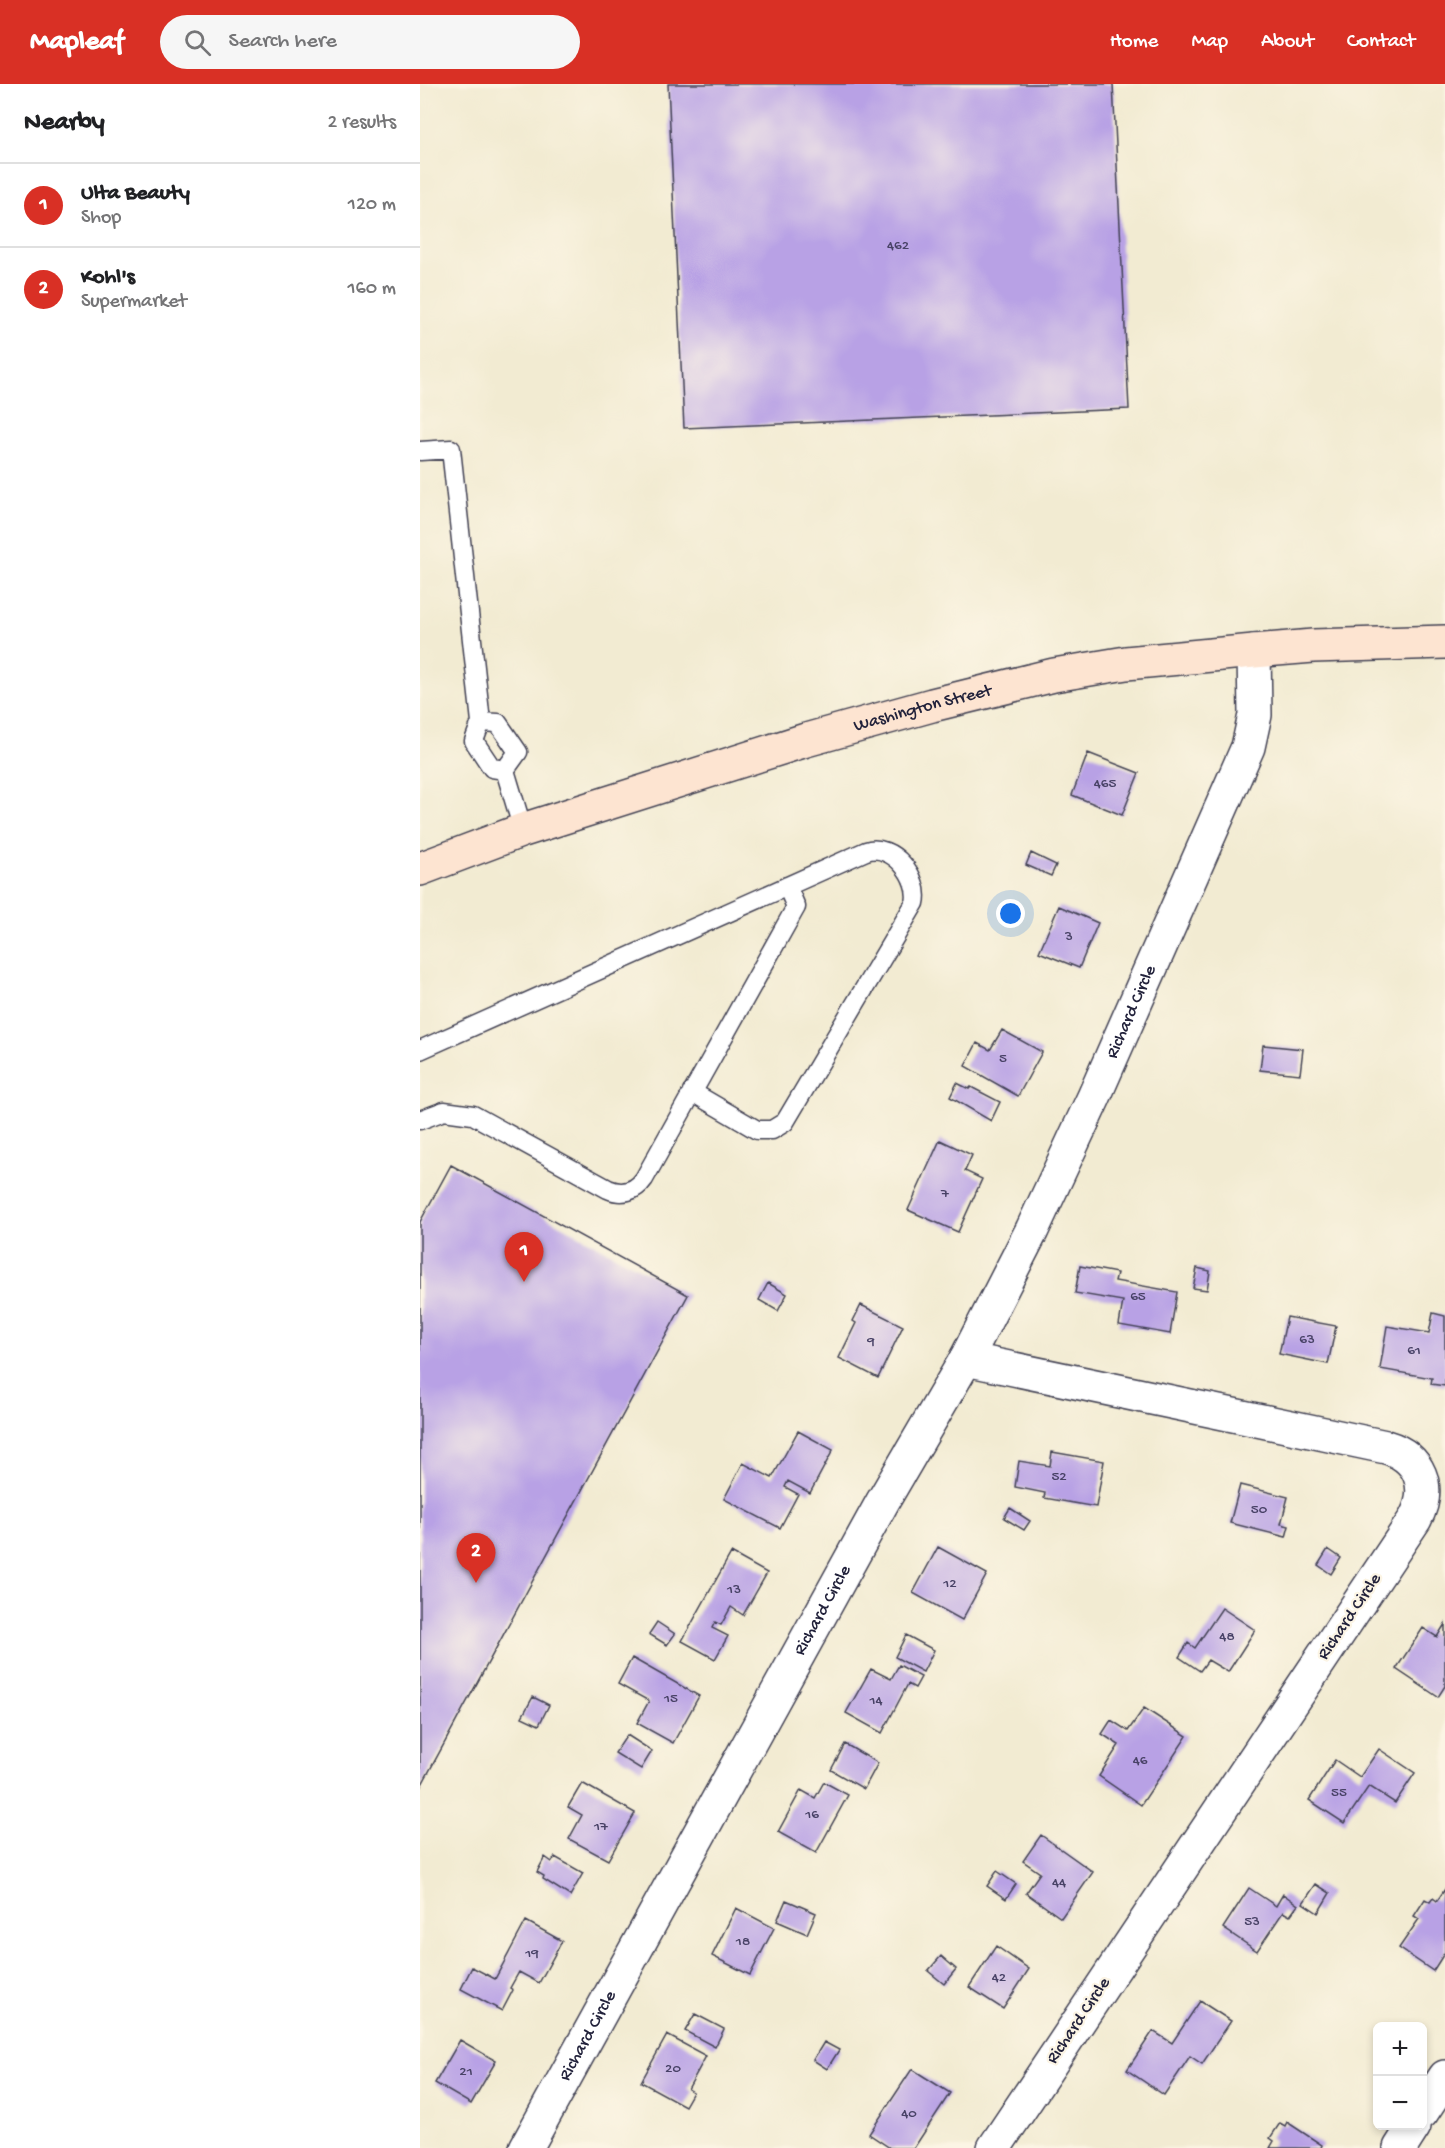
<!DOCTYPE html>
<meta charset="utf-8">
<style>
:root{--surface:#fff;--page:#f6f6f6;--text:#202124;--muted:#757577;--line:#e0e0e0;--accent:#d93025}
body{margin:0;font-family:"Gochi Hand",sans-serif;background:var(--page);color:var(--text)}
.controls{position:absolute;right:18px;bottom:18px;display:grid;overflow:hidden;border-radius:9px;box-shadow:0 3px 9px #0003}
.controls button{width:54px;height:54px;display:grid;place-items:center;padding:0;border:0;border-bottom:2px solid var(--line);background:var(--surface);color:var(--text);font:30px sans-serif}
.you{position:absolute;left:591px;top:830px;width:21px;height:21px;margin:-15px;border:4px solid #fff;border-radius:50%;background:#1a73e8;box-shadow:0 0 0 9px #1a73e833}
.badge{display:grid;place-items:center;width:39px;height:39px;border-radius:50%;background:var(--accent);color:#fff;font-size:20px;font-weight:700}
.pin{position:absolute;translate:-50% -50px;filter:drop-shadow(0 2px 3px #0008)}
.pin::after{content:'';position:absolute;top:32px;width:21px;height:18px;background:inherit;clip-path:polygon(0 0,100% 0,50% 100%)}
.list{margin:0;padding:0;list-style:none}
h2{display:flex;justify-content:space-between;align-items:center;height:78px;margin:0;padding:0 24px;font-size:26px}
h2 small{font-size:20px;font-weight:400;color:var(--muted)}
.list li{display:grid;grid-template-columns:39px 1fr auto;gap:18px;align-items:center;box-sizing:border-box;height:84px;padding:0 24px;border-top:2px solid var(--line)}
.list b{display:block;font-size:22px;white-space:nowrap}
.list p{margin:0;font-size:20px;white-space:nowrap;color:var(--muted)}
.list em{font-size:20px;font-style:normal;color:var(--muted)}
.icon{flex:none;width:33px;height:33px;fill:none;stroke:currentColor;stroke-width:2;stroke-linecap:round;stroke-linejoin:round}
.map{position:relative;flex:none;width:1025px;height:2064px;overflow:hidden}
header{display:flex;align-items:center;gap:36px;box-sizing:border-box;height:84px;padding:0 30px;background:var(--accent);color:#fff}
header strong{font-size:28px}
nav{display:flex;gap:33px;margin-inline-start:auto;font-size:21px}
.search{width:420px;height:54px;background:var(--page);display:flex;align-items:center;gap:15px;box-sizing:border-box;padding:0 21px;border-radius:33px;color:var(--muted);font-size:22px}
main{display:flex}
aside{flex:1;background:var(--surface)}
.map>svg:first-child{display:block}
.building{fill:#b8a1e5}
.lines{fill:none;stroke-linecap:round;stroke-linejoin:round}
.lane-casing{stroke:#414052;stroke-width:21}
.street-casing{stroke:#414052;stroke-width:36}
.secondary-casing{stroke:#414052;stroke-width:36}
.lane{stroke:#fff;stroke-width:18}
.street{stroke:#fff;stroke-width:33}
.secondary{stroke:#fde4d1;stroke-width:33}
.labels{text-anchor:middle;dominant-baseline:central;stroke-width:4.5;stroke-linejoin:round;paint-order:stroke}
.number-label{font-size:15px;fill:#484266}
.street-label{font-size:18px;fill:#22223b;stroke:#fcf5e5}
</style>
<header>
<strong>Mapleaf</strong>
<div class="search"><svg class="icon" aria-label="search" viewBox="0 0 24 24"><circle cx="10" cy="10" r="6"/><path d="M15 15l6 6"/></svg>Search here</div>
<nav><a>Home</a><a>Map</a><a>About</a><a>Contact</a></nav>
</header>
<main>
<aside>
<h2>Nearby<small>2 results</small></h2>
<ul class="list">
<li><span class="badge">1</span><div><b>Ulta Beauty</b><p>Shop</p></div><em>120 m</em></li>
<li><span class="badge">2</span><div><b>Kohl's</b><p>Supermarket</p></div><em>160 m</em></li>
</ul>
</aside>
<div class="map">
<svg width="1025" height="2064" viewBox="0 0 1025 2064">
<rect width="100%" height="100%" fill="#fcf5e5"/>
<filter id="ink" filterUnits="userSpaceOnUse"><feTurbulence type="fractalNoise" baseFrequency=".0167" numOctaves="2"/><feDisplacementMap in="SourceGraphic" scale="12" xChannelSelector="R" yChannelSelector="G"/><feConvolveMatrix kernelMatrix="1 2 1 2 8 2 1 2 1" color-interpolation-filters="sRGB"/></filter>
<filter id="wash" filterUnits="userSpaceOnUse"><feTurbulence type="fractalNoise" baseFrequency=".008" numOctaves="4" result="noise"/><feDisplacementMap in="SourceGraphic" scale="24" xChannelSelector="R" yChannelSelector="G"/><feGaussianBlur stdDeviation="1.35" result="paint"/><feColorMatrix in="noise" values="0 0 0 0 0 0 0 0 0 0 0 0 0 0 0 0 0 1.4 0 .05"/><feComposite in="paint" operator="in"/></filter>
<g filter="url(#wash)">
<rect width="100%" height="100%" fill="#f2ebd2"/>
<g id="blocks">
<!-- building -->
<path class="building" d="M248,0H693L709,325L264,344Z
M668,669L719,689L702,731L652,711Z
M611,769L636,781L631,792L606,781Z
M639,822L678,839L659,884L619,868Z
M582,946L622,968L598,1012L545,982L557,959L570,966Z
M843,961L883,965L880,990L840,986Z
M537,999L549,1005L551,1003L580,1018L571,1037L530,1013Z
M520,1056L552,1071L545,1087L562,1095L538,1148L488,1126Z
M31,1081L268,1211L0,1704V1138Z
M660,1182L697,1189L695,1197L757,1208L750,1250L699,1241L703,1217L655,1209Z
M777,1184L790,1187L787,1206L773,1204Z
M348,1199L367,1210L358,1227L339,1216Z
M441,1221L483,1242L458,1294L419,1274L436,1239L433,1237Z
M1013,1229L1025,1232V1302L1011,1300L1012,1294L960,1285L967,1242L1009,1249Z
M867,1233L916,1242L908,1280L859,1270Z
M378,1347L413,1366L390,1409L368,1397L365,1403L378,1410L360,1444L304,1415L323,1379L352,1394Z
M632,1368L684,1377L676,1423L624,1414L625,1409L595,1403L599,1377L630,1382Z
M820,1401L868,1413L861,1440L869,1442L866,1453L810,1439Z
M590,1424L610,1437L604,1446L584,1434Z
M518,1463L567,1490L542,1536L493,1509Z
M908,1465L921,1474L911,1490L898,1481Z
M311,1469L347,1489L323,1531L311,1523L301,1541L295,1538L292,1544L308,1552L295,1575L262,1557Z
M802,1524L835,1546L808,1588L788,1576L780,1587L759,1573L768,1559L775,1564Z
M237,1538L255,1550L247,1561L229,1550Z
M1025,1540V1602L1018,1613L976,1585L1003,1544L1017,1553Z
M486,1551L514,1566L503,1588L475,1573Z
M212,1574L279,1612L253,1659L217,1639L229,1617L198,1600Z
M479,1581L501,1593L495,1604L488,1600L462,1649L426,1629L451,1585L471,1595Z
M113,1613L129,1621L119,1641L102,1633Z
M724,1624L767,1652L721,1721L679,1692L699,1661L682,1650L691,1636L708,1647Z
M207,1651L232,1667L221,1685L195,1669Z
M425,1660L458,1679L444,1705L411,1686Z
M959,1665L995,1689L975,1719L949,1702L924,1739L889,1716L915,1676L940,1693Z
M404,1698L428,1711L396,1769L358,1748L381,1706L395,1714Z
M162,1699L215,1729L188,1776L149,1755L162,1731L148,1723Z
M621,1751L673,1788L641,1834L606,1809L620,1789L603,1777Z
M125,1773L132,1778L135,1773L163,1789L150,1812L123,1795L124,1792L117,1788Z
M577,1787L596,1800L586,1815L567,1802Z
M896,1800L910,1809L898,1829L883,1819Z
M829,1804L856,1822L863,1810L878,1821L870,1832L863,1828L837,1867L803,1844Z
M1025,1805V1868L1013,1887L979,1864L999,1835L994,1832L1005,1815L1010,1818L1013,1814L1017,1817Z
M366,1816L396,1829L387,1850L357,1837Z
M316,1824L354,1844L330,1891L292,1872Z
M106,1837L142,1857L119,1899L99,1888L90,1904L93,1906L82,1927L41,1905L52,1883L75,1895Z
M576,1862L609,1885L583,1925L549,1903Z
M521,1872L536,1885L524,1900L508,1887Z
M780,1917L811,1937L782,1980L770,1972L744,2011L707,1986L733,1947L752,1959Z
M275,1930L304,1945L295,1963L265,1947Z
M247,1951L286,1972L268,2005L273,2008L265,2022L221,1998Z
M40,1956L76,1977L51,2020L15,1999Z
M404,1958L419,1966L407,1985L393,1976Z
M492,1985L530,2009L494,2064H470L449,2050Z
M867,2038L902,2061L901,2064H850L854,2057L850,2054L860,2039L865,2042Z"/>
</g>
</g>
<g filter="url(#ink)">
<use href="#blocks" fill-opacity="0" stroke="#414052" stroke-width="1.5"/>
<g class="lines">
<!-- lane casing -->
<g class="lane-casing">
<path id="lane" d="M0,367L31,365L61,638L54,657L72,684L85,686
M61,638L78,639L98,668L85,686
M85,686L103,746
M0,966L446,767C472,758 501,794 495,819L365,1038L352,1046H337L272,1008
M0,1036L24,1027L53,1031L188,1105C202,1111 215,1108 224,1095L376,823L367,802"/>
</g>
<!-- street casing -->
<g class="street-casing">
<g id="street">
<path d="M546,1275L966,1363C1000,1373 1012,1403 995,1435L574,2064"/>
<path d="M1002,2028L1025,1993"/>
<path id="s1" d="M106,2064L463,1417L546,1275L612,1146L674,1013L828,663L835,631L834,567"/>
<path d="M980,2064L994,2042"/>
</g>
</g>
<!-- secondary casing -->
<g class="secondary-casing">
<g id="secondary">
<path id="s2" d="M0,785L103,746L386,656L512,621L634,591L706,579L834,567L893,562L1025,558"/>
</g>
</g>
<!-- lane -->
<use href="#lane" class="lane"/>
<!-- street -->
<use href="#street" class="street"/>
<!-- secondary -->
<use href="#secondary" class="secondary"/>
</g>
</g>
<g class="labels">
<!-- number labels -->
<g class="number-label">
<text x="478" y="162">462</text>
<text x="685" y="700">465</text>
<text x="649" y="853">3</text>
<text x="583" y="975">5</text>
<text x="525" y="1110">7</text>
<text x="718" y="1213">65</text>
<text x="887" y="1256">63</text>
<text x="451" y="1258">9</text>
<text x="994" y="1267">61</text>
<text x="639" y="1393">52</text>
<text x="839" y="1426">50</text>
<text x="530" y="1500">12</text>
<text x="314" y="1506">13</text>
<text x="807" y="1553">48</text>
<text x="251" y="1615">15</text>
<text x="456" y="1617">14</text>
<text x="720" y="1677">46</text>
<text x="919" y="1709">55</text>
<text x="392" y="1731">16</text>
<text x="181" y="1743">17</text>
<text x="639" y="1799">44</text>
<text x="832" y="1838">53</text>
<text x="323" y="1858">18</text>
<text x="112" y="1870">19</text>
<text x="579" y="1894">42</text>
<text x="253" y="1985">20</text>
<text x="46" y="1988">21</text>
<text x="489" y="2030">40</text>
</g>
<!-- street labels -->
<g class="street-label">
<text stroke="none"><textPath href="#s2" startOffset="528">Washington Street</textPath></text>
<text stroke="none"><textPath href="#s1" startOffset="1288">Richard Circle</textPath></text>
<text stroke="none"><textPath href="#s1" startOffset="614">Richard Circle</textPath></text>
<text transform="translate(930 1533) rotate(-56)">Richard Circle</text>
<text transform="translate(659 1937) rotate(-56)">Richard Circle</text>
<text stroke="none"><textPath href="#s1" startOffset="128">Richard Circle</textPath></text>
</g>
</g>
</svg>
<div class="controls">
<button>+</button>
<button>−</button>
</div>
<div class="you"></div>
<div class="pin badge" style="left:104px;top:1198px">1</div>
<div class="pin badge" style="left:56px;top:1499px">2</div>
</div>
</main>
